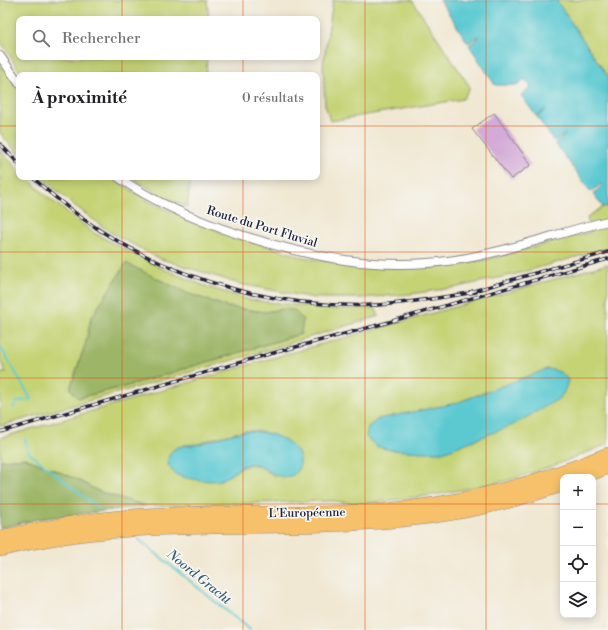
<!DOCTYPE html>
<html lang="fr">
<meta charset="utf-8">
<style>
:root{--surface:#fff;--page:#f2f2f2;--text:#202124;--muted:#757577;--line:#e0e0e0}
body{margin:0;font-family:"Libre Bodoni",serif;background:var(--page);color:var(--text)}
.controls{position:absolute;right:12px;bottom:12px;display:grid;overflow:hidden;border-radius:8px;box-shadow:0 2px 10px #0003}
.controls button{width:36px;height:36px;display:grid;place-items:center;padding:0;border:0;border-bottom:1px solid var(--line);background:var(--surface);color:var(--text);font:20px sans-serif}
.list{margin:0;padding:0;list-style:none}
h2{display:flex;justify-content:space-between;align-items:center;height:52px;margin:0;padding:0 16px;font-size:17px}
h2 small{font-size:13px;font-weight:400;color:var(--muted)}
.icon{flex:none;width:22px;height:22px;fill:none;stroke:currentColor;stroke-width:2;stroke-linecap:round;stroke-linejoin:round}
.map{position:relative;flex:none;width:608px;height:630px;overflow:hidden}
.search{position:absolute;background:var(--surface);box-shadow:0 2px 10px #0003;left:16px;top:16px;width:304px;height:44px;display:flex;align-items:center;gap:10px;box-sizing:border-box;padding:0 14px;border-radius:8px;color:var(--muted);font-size:15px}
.panel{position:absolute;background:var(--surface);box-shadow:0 2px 10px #0003;left:16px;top:72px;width:304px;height:108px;border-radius:8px}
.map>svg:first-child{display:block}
.green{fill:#c5d375;stroke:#747a58;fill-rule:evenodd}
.forest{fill:#9cb566;stroke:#5f6c50}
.water{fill:#5cc9d1;stroke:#3f7686}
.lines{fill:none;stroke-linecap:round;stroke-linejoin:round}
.stream{stroke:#5cc9d1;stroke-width:2}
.building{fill:#d4abd8}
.minor-casing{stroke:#8a8587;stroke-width:10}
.motorway-casing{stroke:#8a8587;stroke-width:16}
.minor{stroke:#fff;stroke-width:8}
.motorway{stroke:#f6c16b;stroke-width:15}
.rail-casing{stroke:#22223b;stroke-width:3.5}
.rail{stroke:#f6f6f2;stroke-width:2;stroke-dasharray:6;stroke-linecap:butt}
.grid{fill:none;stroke:#de560e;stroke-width:1;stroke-opacity:0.55}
.labels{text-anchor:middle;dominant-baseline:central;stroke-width:3.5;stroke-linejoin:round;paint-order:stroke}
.street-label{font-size:12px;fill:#22223b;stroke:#f6f6f2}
.water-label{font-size:13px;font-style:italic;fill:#365c70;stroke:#f6f6f2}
</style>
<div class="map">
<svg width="608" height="630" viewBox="0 0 608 630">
<rect width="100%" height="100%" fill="#f6f6f2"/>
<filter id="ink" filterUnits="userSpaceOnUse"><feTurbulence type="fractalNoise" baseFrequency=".025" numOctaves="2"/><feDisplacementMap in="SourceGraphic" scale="8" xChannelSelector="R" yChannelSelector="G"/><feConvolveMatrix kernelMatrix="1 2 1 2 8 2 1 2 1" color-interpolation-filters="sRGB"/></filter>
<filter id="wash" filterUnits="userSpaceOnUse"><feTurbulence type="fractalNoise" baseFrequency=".012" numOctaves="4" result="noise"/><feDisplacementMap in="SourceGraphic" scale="16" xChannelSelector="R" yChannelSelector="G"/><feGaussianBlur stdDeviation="0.9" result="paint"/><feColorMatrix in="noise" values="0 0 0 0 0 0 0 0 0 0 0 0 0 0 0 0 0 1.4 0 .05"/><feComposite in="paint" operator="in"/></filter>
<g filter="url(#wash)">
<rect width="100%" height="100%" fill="#f1e8d3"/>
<!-- green -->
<path class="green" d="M0,0H207L209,19H19V57H207L206,75H24L16,66L0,40Z
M333,0H412L470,87L463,99L330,121L325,105L323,65Z
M556,0H608V77Z
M0,63L19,88V155L0,133Z
M0,150L19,171V177H26L45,195L94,233L161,268L205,286L250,300L294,305L334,309L375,308L379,316L254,354L0,426V374L6,372L0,361ZM187,293L228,307L265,312L282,309L301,334L127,386L78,398L70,389L86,342L91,318Z
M41,177H111L152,203L221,232L303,257L358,267H428L485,260L590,232L587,217L603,207L608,206V248L516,274L458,287L411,294L362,298H314L240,284L158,258L110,232L70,202Z
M132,177H191L187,207L162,197Z
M608,264V444L553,466L506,481L434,495L361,504L332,501L146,506L100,492L74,478L25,458L0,460V438L279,356ZM246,431H258L271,434L275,476C250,460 251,461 227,477L184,445L198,444L214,438Z"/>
<!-- forest -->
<path class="forest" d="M126,263L187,293L228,307L265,312L282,309L294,310L303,320L301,334L127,386L78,398L70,389L86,342L91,318Z
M25,458L74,478L100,492L146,506L39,519L0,528V460Z"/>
<!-- water -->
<path class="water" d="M440,0H556L608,77V206L603,207L593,194L602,186L601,184L591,192L555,143L565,135V134L554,141L537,117L546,109L536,116L521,95L531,87L525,79L516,85H495L469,45L480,37L479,36L468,43Z
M547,369C557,370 562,372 568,380L565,390L560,398L513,425L443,452H422L390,450L376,446L366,437L368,427L378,419L456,403Z
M246,431C254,431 262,432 270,434C282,437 303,449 300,464C299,468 296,474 291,476C272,481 265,462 249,464C239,465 230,477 220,480C212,483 182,478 175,474C173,472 169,467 168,464C167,460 169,453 173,450C180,444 191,446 199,444C216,439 228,434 246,431Z"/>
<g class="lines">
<!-- stream -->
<path class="stream" d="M0,346L31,399L16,402L14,408
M25,439L28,452L99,509
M137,538L250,630"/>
</g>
<g id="blocks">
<!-- building -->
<path class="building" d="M494,113L531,165L511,179L472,129Z"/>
</g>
</g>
<g filter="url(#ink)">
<use href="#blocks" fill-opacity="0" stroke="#8a8587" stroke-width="1"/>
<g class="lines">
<!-- minor casing -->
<g class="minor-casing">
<path id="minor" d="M0,56L19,83
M118,177C155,203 197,221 241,235C313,258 379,271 455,260C507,252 557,233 608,221"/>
</g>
<!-- motorway casing -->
<g class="motorway-casing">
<path id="motorway" d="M581,477L608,466
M0,538C48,527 95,519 144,516C231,511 318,518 405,509C475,501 543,482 608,455
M0,549C133,514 269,533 404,519C458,514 511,502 563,484"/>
</g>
<!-- minor -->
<use href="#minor" class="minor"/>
<!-- motorway -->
<use href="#motorway" class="motorway"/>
<!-- rail casing -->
<g class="rail-casing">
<path id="rail" d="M0,144L19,164
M32,177C54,197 76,215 101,231C183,283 281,309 377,305C411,303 444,297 476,292
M470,292L608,252
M0,432L262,356L382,324L608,259"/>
</g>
<!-- rail -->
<use href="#rail" class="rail"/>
</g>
</g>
<!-- grid -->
<path class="grid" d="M122,0V19M243,0V19M365,0V630M486,0V630M122,57V75M243,57V75M0,126H19M317,126H608M122,177V630M243,177V630M0,252H608M0,378H608M0,504H563M593,504H608"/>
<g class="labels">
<!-- street labels -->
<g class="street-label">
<text transform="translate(262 227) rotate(17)">Route du Port Fluvial</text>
<text transform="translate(307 513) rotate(-1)">L'Européenne</text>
</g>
<!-- water labels -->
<g class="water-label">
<text transform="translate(199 577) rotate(39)">Noord Gracht</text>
</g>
</g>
</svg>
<div class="controls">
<button>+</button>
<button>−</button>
<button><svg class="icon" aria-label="locate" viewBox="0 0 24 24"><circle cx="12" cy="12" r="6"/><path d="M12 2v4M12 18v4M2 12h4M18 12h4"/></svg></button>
<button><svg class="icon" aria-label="layers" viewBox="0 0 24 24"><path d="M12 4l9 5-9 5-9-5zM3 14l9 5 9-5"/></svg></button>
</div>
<div class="search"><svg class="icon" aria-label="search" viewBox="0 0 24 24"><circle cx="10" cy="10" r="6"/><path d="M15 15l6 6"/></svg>Rechercher</div>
<section class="panel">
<h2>À proximité<small>0 résultats</small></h2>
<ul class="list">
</ul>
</section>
</div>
